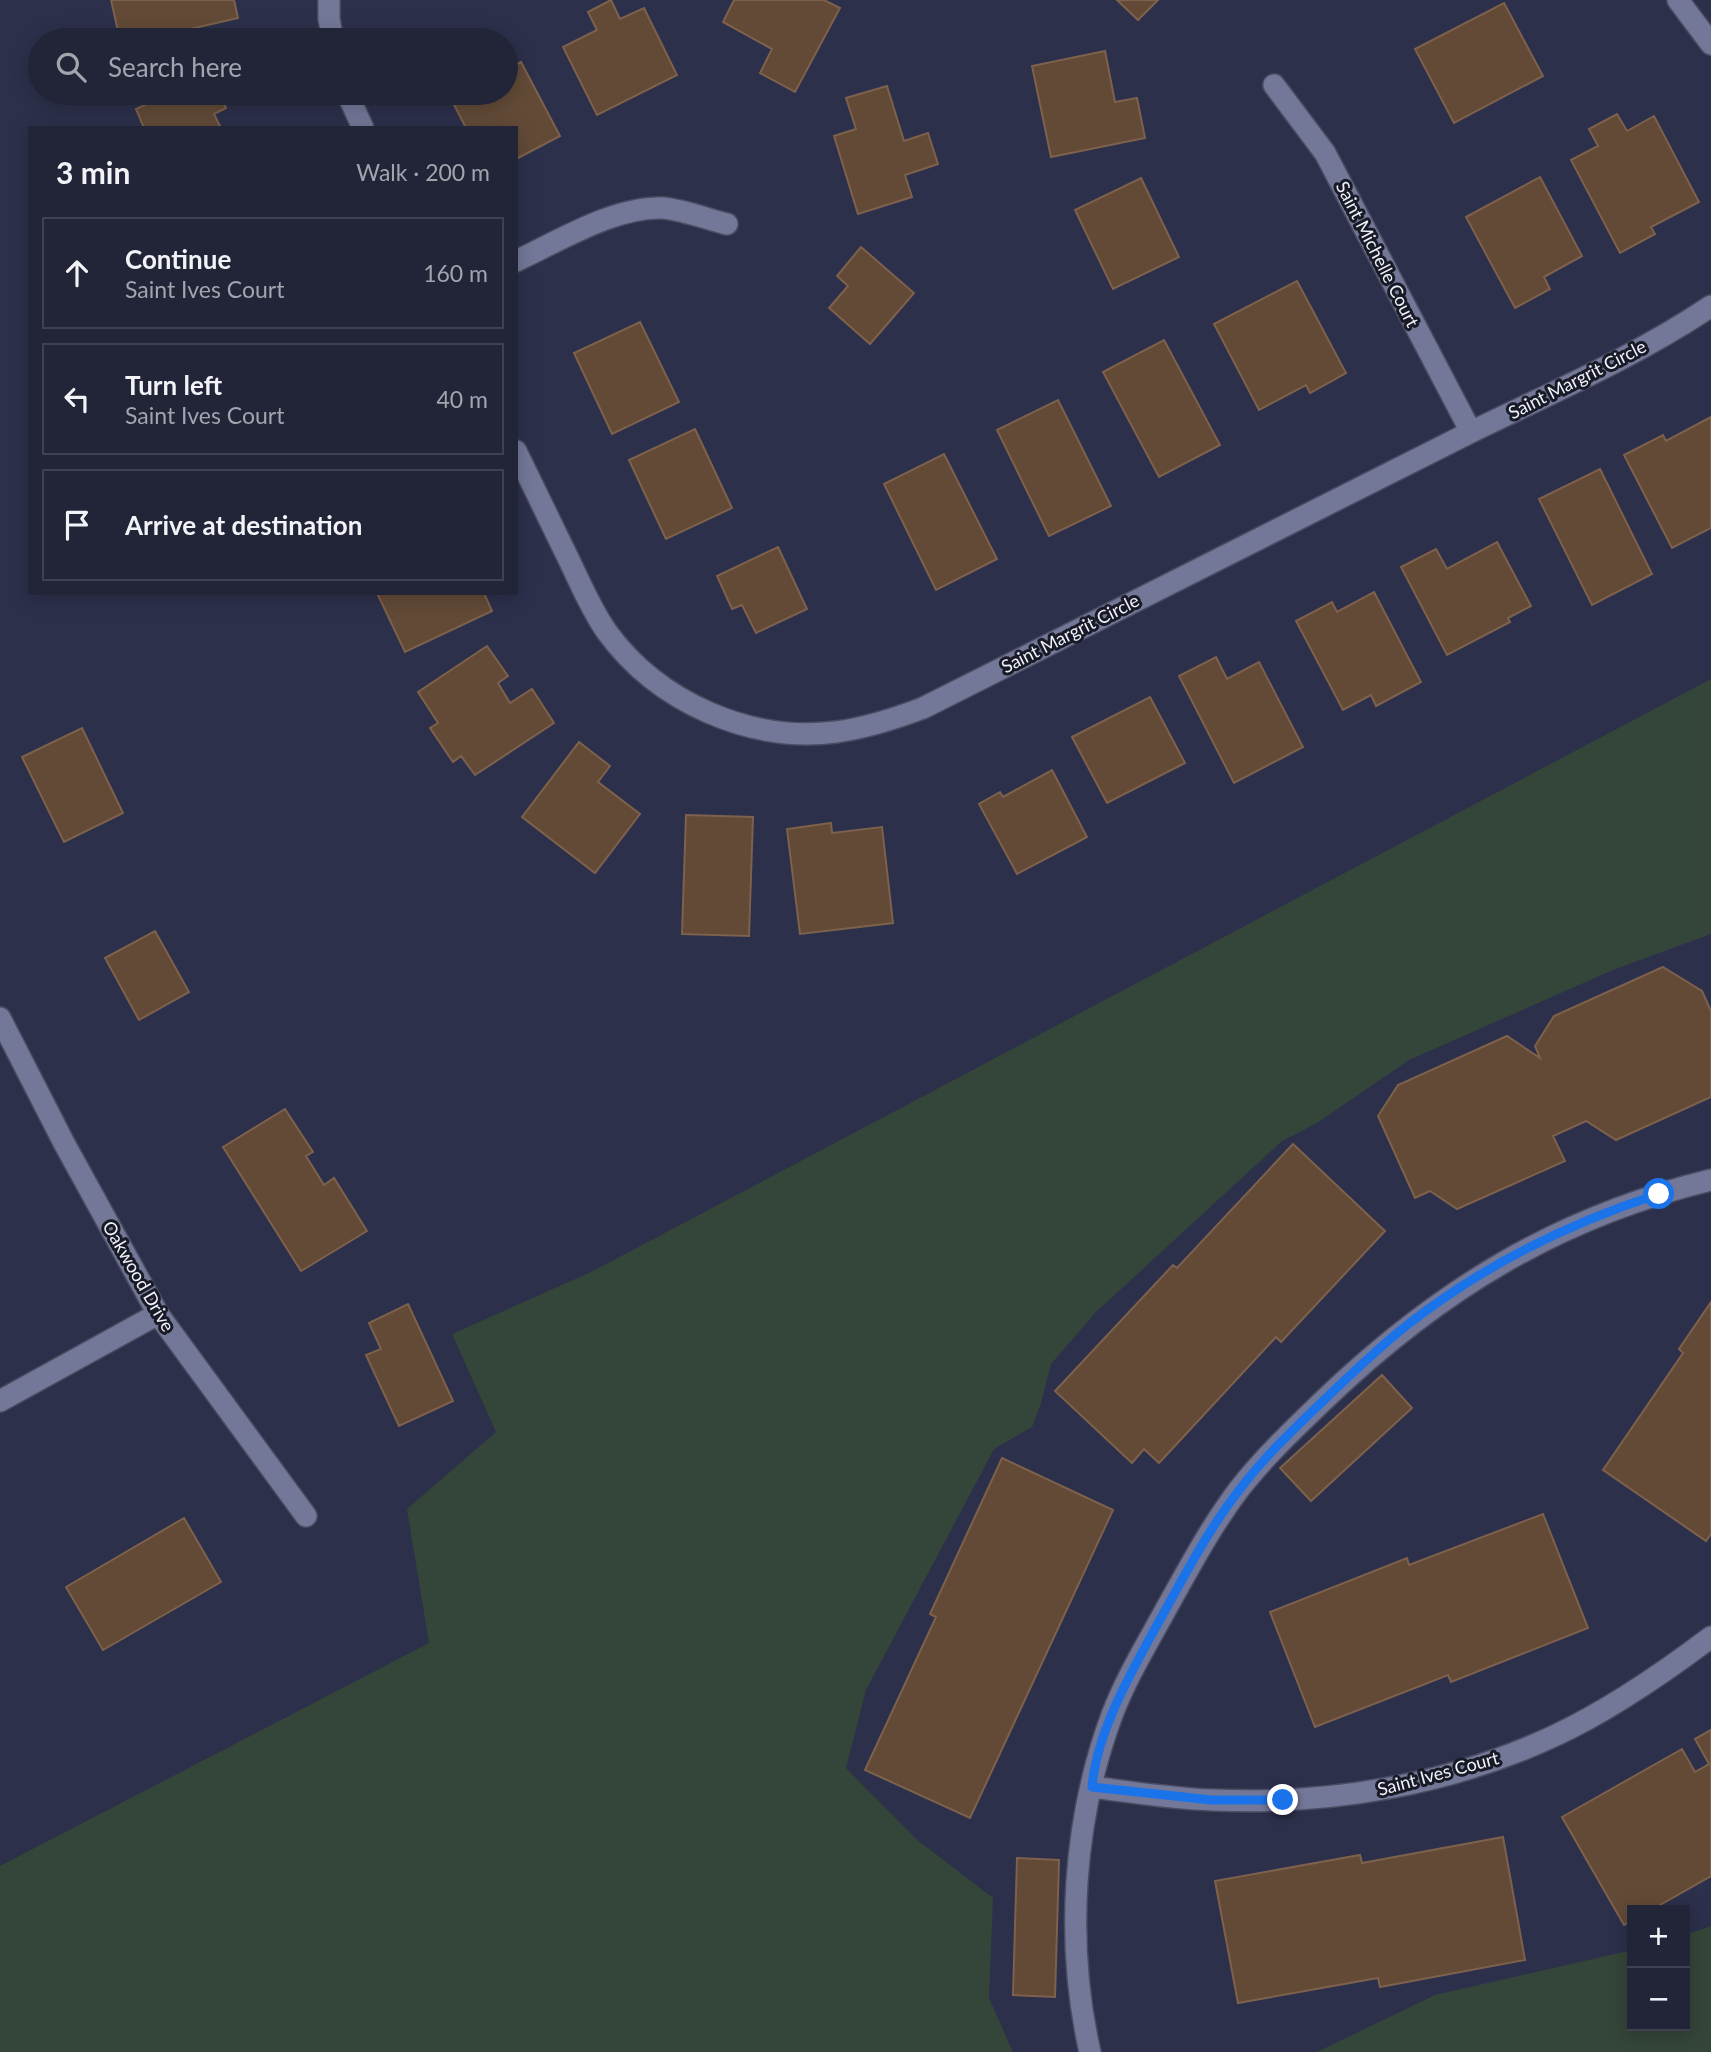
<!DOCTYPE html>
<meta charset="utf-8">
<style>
:root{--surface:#222438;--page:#2a2c40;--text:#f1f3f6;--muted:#a2a4ae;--line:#3f4153}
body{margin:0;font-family:Lato,sans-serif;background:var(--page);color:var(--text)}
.controls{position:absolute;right:21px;bottom:21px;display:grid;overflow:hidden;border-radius:0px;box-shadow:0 4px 18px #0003}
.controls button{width:63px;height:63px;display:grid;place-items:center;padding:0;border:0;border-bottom:2px solid var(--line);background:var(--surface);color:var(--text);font:35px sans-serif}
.stop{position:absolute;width:21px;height:21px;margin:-16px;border:5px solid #1a73e8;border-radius:50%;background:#fff}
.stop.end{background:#1a73e8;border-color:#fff;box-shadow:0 2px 7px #0008}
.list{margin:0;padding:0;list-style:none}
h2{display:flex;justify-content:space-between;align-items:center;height:91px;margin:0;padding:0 28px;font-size:30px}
h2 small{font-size:23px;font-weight:400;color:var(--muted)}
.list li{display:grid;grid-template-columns:46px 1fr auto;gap:21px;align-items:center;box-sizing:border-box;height:112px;margin:0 14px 14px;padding:0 14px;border:2px solid var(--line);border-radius:0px}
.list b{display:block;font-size:26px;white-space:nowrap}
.list p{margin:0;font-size:23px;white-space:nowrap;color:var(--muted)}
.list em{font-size:23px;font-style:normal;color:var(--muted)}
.icon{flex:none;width:38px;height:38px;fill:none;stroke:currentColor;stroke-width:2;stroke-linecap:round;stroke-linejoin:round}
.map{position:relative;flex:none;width:1711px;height:2052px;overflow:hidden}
.search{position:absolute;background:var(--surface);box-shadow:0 4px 18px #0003;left:28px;top:28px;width:490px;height:77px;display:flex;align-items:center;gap:18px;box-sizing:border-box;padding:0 24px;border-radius:38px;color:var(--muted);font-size:26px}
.panel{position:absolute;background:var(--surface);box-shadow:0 4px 18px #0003;left:28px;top:126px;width:490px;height:469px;border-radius:0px}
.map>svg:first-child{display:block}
.green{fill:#344539}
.building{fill:#624a37;stroke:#7d614c;stroke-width:2}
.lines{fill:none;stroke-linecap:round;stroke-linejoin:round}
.minor-casing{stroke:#4a4c62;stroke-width:24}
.minor{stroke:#747898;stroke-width:21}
.route{stroke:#1a73e8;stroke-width:9}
.labels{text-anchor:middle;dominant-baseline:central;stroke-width:6;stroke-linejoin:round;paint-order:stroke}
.street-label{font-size:18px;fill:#f0f2fd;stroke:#181a26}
</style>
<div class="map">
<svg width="1711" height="2052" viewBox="0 0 1711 2052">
<rect width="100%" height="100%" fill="#2d304b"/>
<!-- green -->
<path class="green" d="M1711,679V934L1613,970L1409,1060L1317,1123L1282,1141L1096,1312L1051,1364L1041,1403L1032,1427L994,1449L866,1690L846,1768L916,1839L993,1898L989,1998L1013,2052H0V1866L429,1643L407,1509L496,1432L452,1334L591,1272Z
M1711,1926V2052H1317L1435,1995L1632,1950V2026H1685V1935Z"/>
<!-- building -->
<path class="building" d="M111,0H234L238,18L142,40H120Z
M611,0L620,19L644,8L677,75L597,115L563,47L597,30L588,12Z
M734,0H824L840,8L795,92L760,73L772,49L723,22Z
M1117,0H1158L1138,20Z
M1504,3L1543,76L1454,123L1415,49Z
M1105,51L1115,102L1137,98L1145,138L1051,157L1032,66Z
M521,62L560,136L516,159V128H466L451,99L463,93H506V71Z
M887,86L904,141L928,133L938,164L905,175L912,197L858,214L834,136L856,129L846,98Z
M171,93H219L226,108L214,114L221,128H144L136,109Z
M1617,114L1627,131L1654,116L1699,202L1651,227L1655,234L1620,253L1571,160L1598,146L1589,129Z
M1540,177L1582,256L1544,277L1550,289L1515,308L1466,217Z
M1141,178L1179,257L1113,289L1075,210Z
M861,247L914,293L870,344L829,308L848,286L837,276Z
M1297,281L1346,373L1310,393L1306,385L1259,410L1214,324Z
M640,322L679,402L612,434L574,353Z
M1164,340L1220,445L1159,477L1103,372Z
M1058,400L1111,506L1049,536L997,430Z
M1711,417V528L1672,548L1624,455L1663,435L1666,441Z
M695,429L732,508L666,539L629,460Z
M944,454L997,559L936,590L884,484Z
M1600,469L1652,574L1592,605L1539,499Z
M1497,542L1531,606L1508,618L1510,622L1447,655L1401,567L1436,549L1447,569Z
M778,547L807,609L756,633L742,605L732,609L717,576Z
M1374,592L1421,682L1376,706L1371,695L1343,710L1296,621L1332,602L1337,612Z
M377,593H484L492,611L405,652Z
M487,646L508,676L498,683L510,703L532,689L554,723L475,775L461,756L453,762L430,728L438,723L418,692Z
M1216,657L1227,679L1259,662L1303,747L1234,783L1179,676Z
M1150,697L1185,763L1107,803L1072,737Z
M82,728L123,813L64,842L22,757Z
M579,742L610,766L598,782L640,814L595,873L522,817Z
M1052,770L1087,837L1017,874L979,804L1000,792L1003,797Z
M686,815L753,817L749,936L682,934Z
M831,823L832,833L882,827L893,923L800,934L787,829Z
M155,931L189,992L139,1020L105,958Z
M1663,967L1702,991L1711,1011V1097L1616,1140L1586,1121L1553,1136L1565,1161L1457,1209L1430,1191L1415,1198L1378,1116L1398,1085L1507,1036L1540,1058L1535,1046L1554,1016Z
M285,1109L313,1152L306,1156L324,1185L334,1178L367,1231L301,1271L223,1147Z
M1293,1144L1385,1231L1281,1342L1276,1337L1159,1463L1144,1449L1132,1463L1055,1391L1173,1265L1177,1268Z
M1711,1302V1534L1706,1541L1603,1470L1683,1353L1679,1349Z
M408,1304L453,1401L399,1426L366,1355L381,1349L369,1323Z
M1382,1375L1412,1408L1311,1501L1280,1468Z
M1002,1458L1113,1510L970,1818L865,1770L936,1617L930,1614Z
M1543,1514L1588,1628L1451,1682L1448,1675L1315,1727L1270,1612L1407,1558L1409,1565Z
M184,1518L221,1582L103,1650L66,1587Z
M1711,1730V1876L1651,1910H1632V1921L1624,1925L1562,1817L1682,1749L1695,1772L1709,1764L1695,1739Z
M1503,1837L1525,1960L1380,1987L1378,1978L1238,2003L1215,1881L1360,1855L1362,1863Z
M1017,1858L1059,1860L1055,1997L1013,1995Z"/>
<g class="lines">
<!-- minor casing -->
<g class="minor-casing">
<path id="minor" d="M329,0V19L333,40
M1678,0L1711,44
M1274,85L1325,153L1471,432
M347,93L363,128
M516,261C559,241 615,206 663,208C684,210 707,219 727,224
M516,451C534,488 552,525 570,562C581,585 592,611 607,632C658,702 750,743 836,732C866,728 894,719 923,708L1471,432C1551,393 1637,356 1711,306
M0,1018L64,1143L158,1314L306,1516
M0,1401L158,1314
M1092,1787C1132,1792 1172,1799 1213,1800C1329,1805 1449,1785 1554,1736C1610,1710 1662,1674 1711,1637
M1090,2052C1065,1943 1073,1820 1112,1715C1126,1678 1147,1644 1166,1609C1189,1568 1211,1526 1240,1488C1265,1456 1296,1427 1325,1399C1439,1290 1558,1217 1711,1180"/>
</g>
<!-- minor -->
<use href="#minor" class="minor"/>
</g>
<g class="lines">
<!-- route -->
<path class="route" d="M1283,1800H1211L1092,1787C1097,1731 1131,1673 1157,1625C1183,1579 1207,1531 1240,1489C1264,1457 1294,1429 1323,1401C1350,1375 1377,1349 1406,1326C1481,1267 1569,1223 1659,1194"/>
</g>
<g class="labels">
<!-- street labels -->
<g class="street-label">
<text transform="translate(1378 254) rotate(63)">Saint Michelle Court</text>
<text transform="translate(1577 379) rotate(-27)">Saint Margrit Circle</text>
<text transform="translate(1070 633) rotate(-27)">Saint Margrit Circle</text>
<text transform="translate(139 1276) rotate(60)">Oakwood Drive</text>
<text transform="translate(1438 1773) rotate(-15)">Saint Ives Court</text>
</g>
</g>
</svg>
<div class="controls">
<button>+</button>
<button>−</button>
</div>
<div class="stop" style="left:1659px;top:1194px"></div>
<div class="stop end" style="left:1283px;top:1800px"></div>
<div class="search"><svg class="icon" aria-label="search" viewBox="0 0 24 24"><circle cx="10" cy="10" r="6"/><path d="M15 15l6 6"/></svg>Search here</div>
<section class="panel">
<h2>3 min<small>Walk · 200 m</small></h2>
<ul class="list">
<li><svg class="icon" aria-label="ahead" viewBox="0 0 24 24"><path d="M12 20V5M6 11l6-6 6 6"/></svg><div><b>Continue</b><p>Saint Ives Court</p></div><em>160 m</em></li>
<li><svg class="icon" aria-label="left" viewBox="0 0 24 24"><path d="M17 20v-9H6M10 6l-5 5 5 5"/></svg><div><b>Turn left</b><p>Saint Ives Court</p></div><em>40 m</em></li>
<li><svg class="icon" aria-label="arrive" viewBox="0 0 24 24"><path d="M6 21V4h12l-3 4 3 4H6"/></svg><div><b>Arrive at destination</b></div></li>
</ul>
</section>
</div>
